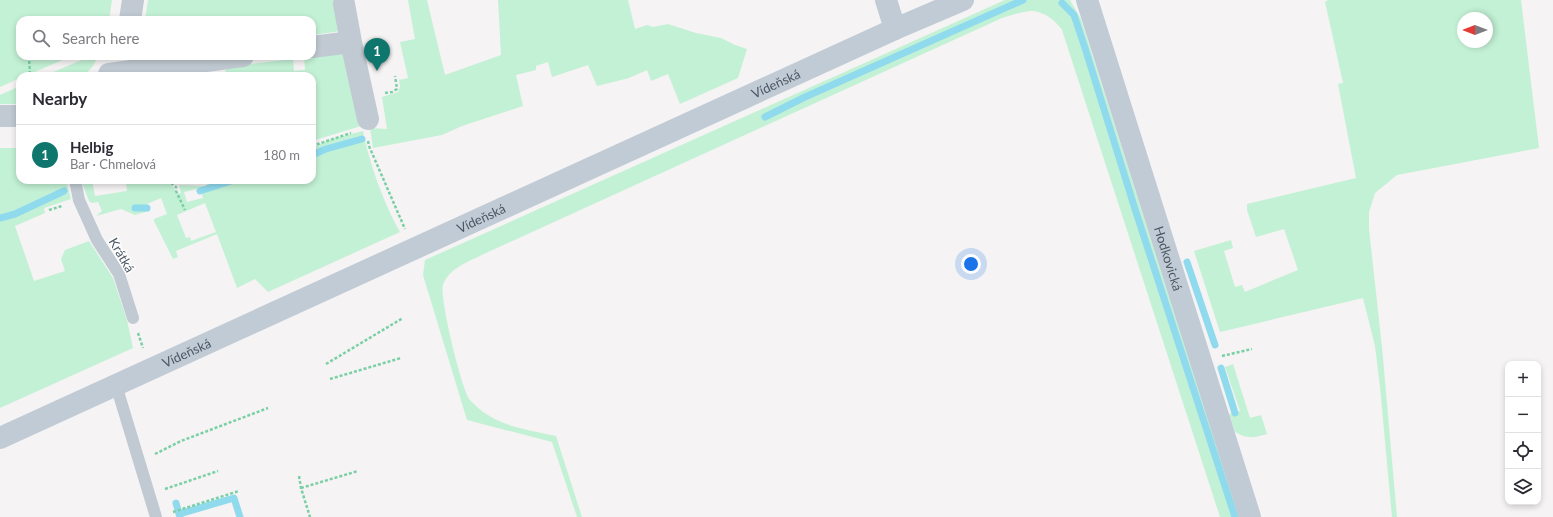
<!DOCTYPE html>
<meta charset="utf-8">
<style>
:root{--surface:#fff;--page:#f7f7f7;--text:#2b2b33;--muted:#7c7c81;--line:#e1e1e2;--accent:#0f766e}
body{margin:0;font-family:Lato,sans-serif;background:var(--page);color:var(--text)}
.controls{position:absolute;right:12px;bottom:12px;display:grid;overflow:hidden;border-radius:8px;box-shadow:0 2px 6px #0003}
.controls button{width:36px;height:36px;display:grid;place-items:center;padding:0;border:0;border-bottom:1px solid var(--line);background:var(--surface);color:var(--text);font:20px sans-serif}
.compass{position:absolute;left:1457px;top:12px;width:36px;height:36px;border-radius:50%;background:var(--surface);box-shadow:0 2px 6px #0003;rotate:270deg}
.you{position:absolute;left:971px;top:264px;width:14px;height:14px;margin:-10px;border:3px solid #fff;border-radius:50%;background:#1a73e8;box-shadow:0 0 0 6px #1a73e833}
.badge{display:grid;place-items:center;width:26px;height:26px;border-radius:50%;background:var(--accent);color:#fff;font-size:13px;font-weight:700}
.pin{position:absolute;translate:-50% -33px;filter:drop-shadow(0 1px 2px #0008)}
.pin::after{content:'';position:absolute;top:21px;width:14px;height:12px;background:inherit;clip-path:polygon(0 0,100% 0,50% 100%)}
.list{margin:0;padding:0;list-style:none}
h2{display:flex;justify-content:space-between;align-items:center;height:52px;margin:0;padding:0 16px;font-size:17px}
h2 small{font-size:13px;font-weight:400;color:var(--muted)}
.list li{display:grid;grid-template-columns:26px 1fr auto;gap:12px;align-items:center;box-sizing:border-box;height:60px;padding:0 16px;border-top:1px solid var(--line)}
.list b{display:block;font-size:15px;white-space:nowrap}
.list p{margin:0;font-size:13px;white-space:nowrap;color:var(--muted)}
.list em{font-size:13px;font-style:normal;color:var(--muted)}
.icon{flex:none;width:22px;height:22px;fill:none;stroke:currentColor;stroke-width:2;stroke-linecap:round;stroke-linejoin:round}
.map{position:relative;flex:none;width:1553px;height:517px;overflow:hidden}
.search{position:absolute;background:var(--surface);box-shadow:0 2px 6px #0003;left:16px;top:16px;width:300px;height:44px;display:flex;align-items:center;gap:10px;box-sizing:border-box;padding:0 14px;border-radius:12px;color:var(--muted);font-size:15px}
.panel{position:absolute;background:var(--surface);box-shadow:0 2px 6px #0003;left:16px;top:72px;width:300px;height:112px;border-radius:12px}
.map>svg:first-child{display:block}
.green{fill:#c3f1d5;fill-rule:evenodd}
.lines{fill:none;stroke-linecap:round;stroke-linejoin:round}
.stream{stroke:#90daee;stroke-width:7}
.path{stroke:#7ad0a6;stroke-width:2.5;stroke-dasharray:3 2;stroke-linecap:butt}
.lane{stroke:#c1cad2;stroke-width:12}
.street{stroke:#c1cad2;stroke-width:22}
.secondary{stroke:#c1cbd6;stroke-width:22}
.labels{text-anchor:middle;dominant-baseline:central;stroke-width:3;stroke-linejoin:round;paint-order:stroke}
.street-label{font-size:13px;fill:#4a5661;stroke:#fff}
</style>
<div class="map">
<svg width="1553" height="517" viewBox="0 0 1553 517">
<rect width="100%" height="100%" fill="#f5f3f3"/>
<!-- green -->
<path class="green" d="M0,0H112L109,20H20V56H72L25,76H20V78L0,87Z
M148,0H335L341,31L312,35V20H145Z
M408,0H427L445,75L501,55L498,0H628L635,29L647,25L653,27L668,24L696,33L721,38L735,45L747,49L738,78L680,104L668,74L651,81L647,70L629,78L597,86L588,65L552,77L548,62L536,66V70L516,75L523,106L462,126L442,135L373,148L370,128L387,129L382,97L398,92L400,87L399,80L408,78L400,42L415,39Z
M1005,0H1070L1081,19L1239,517H1220L1062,30C1056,21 1045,12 1033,11C1026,10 1010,16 1002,18L488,252C473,260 449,267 443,285C439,297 462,391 470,400C493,426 525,429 556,436L582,517H577L552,442L467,420L423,275L425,260Z
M1328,0H1521L1539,148L1397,175L1375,193L1369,212V229L1382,347L1397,517H1392L1380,387L1375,346L1363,298L1220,332L1194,251L1231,240L1233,248L1224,251L1235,287L1242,285L1245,292L1298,270L1284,229L1256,237L1247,210V204L1356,178L1338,84L1343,83L1325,2ZM1463,18H1487V42H1463Z
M346,52L361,126L312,141V76H226L225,67L293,59L294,71L305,70L304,56Z
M91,56H98L93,66L84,76H44Z
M20,86V104H0V95Z
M363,131C369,162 384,204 400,232L268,292L255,279L237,288L217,234L176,251L178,257L173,259L154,221V219L167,214L161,198L147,204L149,211L135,215L121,209L96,216L102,211L98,202L92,203L89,201L82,183V180H92L95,196L127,191L126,182L141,180H165L174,188L176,194L181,193L179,185L205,186L214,180H312V148L332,139ZM200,188L203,198L187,202L184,192ZM205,203L216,232L191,241L190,237L186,238L177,215Z
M0,148H20V180H66L71,199L44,208L45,213L15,226L34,281L65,271L61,259L65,250L89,241L113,278L127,320L133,348L0,408Z
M1233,364L1250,418L1261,415L1267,434C1253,438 1248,439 1235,432L1229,414L1240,411L1225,367Z"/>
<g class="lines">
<!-- stream -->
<path class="stream" d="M1062,3L1074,15L1085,48L1135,209L1235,517
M765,117L805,97L1023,0
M312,155L326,149L362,139
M200,191L234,180
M135,208H147
M0,218L15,214L64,191
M1187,262L1215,345
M1221,368L1235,413
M176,503L180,517
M179,514L234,498L240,517"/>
<!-- path -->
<path class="path" d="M29,56L30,76
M385,93L392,92L397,89L395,76
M368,141L369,146L405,229
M312,146L351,133
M167,180L176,187V191L185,210
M169,182L194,180
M49,210L62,206
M138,333L143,348
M1222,356L1252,349
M326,364L403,318
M330,379L401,358
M155,454L181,441L268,408
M299,476L301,488L310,517
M301,488L358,471
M165,489L218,471
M173,512L239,491"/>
<!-- lane -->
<path class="lane" d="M75,180L79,200L97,240L119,274L133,318
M116,385L156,517"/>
<!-- street -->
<path class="street" d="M344,4L351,42
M130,20L133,0
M312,47L351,42L368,119
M109,74L243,56
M0,116H20"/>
<!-- secondary -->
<g class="secondary">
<path d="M886,0L895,29"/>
<path id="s1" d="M1087,0L1250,517"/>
<path id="s2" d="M0,438L895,29L963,0"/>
</g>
</g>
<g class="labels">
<!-- street labels -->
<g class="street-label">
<text stroke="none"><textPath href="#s2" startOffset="853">Vídeňská</textPath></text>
<text stroke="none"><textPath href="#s2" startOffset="529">Vídeňská</textPath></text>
<text transform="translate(122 255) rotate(60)">Krátká</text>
<text stroke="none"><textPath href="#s1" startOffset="271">Hodkovická</textPath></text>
<text stroke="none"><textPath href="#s2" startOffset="205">Vídeňská</textPath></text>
</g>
</g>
</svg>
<div class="controls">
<button>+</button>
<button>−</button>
<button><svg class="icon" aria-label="locate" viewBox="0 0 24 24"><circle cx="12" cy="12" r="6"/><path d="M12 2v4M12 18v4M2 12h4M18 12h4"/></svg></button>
<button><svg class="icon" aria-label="layers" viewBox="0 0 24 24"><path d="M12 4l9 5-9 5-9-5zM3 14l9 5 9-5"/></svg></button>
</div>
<svg class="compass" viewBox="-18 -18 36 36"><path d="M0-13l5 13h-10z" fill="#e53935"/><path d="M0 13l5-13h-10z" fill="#7c7c81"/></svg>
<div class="you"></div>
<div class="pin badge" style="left:377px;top:71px">1</div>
<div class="search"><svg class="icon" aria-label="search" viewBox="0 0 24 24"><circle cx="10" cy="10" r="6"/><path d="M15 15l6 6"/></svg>Search here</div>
<section class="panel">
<h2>Nearby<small></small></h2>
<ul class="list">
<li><span class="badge">1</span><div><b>Helbig</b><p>Bar · Chmelová</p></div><em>180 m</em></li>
</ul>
</section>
</div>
